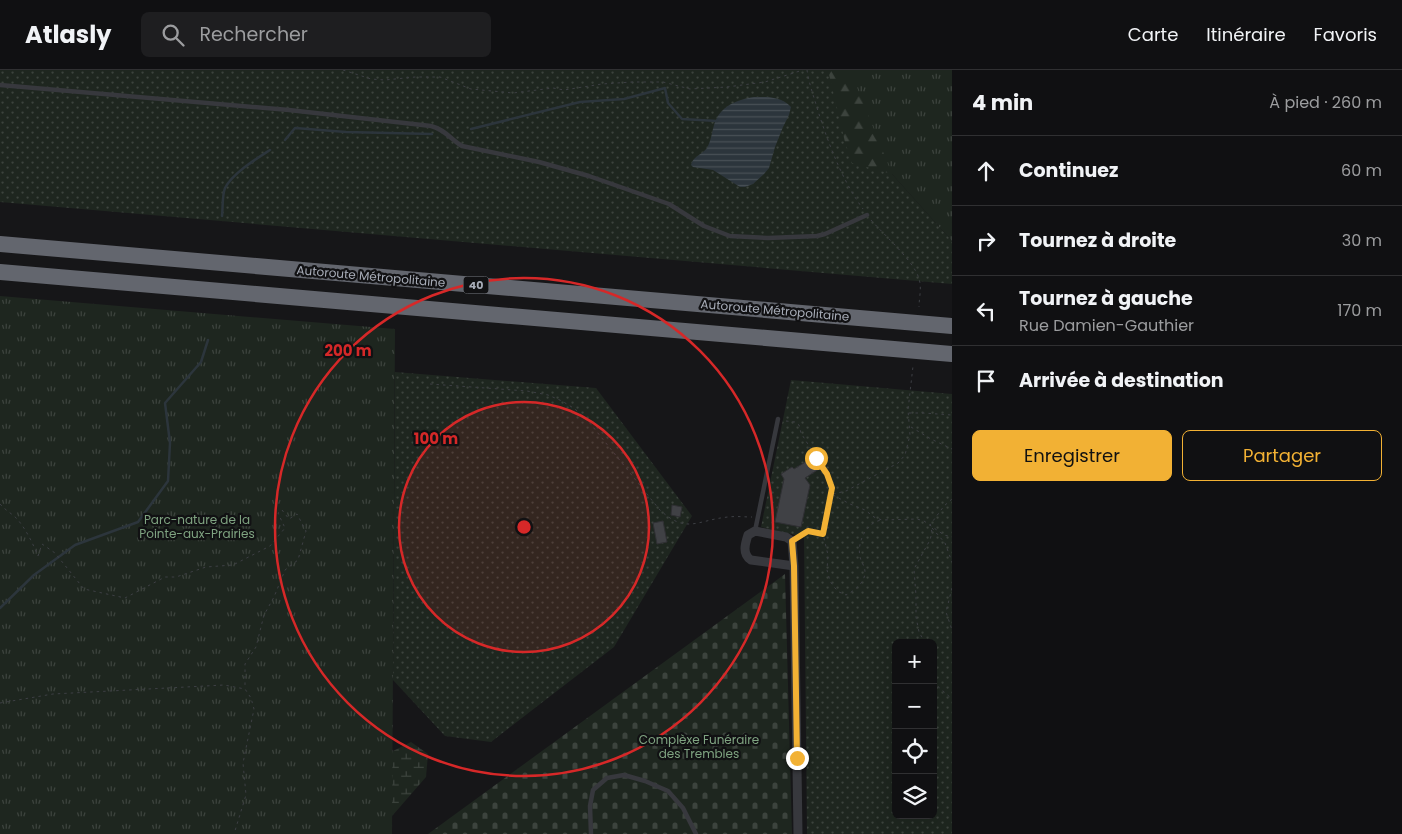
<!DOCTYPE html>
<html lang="fr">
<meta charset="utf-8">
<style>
:root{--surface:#101012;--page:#1e1e20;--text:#f1f3f6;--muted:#9c9d9f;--line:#303032;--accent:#f2b134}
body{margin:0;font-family:Poppins,sans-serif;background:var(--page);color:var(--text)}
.controls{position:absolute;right:15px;bottom:15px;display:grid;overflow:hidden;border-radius:8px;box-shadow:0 5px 20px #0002}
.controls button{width:45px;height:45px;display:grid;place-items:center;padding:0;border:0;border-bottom:1px solid var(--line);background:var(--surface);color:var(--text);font:25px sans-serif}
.stop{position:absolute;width:15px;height:15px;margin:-11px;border:4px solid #f2b134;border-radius:50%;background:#fff}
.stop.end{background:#f2b134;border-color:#fff;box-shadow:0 1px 5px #0008}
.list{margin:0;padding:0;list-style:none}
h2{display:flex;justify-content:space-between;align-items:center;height:65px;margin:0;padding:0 20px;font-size:21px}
h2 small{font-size:16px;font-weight:400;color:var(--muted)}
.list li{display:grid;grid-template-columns:32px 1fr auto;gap:15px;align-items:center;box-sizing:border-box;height:70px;padding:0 20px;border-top:1px solid var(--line)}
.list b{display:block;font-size:19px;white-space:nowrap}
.list p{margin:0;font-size:16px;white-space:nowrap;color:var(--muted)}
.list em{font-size:16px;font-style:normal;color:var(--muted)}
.actions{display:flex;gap:10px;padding:15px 20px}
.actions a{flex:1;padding:11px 0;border:1px solid var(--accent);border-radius:8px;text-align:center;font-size:18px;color:var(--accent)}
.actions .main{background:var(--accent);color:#111}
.icon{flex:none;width:28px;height:28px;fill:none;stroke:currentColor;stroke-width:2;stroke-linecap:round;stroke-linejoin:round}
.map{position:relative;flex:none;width:952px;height:764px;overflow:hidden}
header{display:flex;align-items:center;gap:30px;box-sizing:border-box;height:70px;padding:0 25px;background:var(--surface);border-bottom:1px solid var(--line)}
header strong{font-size:24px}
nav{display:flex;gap:28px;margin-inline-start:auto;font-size:18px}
.search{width:350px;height:45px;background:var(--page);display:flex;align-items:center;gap:12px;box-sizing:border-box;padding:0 18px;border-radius:8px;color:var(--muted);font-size:19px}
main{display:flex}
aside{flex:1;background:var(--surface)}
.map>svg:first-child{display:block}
.grass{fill:url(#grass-dots);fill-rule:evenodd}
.forest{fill:url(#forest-firs)}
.wetland{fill:url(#wetland-marsh)}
.cemetery{fill:url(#cemetery-stones)}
.park{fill:url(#park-tufts)}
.water{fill:url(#water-rules)}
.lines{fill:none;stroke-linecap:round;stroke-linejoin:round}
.stream{stroke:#2c353c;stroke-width:2.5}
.building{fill:#404145;stroke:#303034}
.path{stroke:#3d3f44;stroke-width:1;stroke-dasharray:2.5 4;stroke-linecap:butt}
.service{stroke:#37383d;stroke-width:4.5}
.minor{stroke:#37383d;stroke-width:9}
.motorway{stroke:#63666e;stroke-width:16}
.route{stroke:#f2b134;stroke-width:6}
.ring{fill:none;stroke:#d62828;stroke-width:2.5}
.labels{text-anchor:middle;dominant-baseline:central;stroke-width:4.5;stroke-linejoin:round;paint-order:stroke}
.shield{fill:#111113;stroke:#7b7e86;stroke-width:1}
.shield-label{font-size:11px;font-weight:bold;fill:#a8adb8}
.street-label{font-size:12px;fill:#a8adb8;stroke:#111113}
.park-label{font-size:12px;fill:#7fa381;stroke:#111113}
.centre{fill:#d62828;stroke:#111113;stroke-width:2.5}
.ring-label{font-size:15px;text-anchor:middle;font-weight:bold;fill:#d62828;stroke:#111113;stroke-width:4.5;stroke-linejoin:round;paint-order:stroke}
</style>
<header>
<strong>Atlasly</strong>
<div class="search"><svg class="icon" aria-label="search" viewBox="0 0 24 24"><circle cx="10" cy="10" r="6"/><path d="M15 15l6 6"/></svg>Rechercher</div>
<nav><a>Carte</a><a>Itinéraire</a><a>Favoris</a></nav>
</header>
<main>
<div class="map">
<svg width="952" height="764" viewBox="0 0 952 764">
<defs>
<pattern id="grass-dots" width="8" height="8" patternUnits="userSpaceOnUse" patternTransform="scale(1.25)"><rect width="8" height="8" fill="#1e261f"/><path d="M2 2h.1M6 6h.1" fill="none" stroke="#3c433d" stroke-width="1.8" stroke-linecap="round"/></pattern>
<pattern id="forest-firs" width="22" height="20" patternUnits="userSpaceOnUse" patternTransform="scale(1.25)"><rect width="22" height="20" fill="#1e261f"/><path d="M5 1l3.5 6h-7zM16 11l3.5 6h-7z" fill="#3c433d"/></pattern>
<pattern id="wetland-marsh" width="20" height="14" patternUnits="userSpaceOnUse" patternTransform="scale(1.25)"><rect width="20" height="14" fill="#1e261f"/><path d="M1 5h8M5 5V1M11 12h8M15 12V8" fill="none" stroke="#3c433d"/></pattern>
<pattern id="cemetery-stones" width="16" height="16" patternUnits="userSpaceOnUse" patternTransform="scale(1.25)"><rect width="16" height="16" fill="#1e261f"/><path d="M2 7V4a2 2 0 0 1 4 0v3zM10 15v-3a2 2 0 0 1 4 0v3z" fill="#3c433d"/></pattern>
<pattern id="park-tufts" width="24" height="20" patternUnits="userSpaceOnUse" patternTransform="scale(1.25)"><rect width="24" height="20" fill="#1e261f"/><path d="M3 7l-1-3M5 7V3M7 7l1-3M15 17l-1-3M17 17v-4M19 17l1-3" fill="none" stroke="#3c433d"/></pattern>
<pattern id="water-rules" width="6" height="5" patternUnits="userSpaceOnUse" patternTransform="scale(1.25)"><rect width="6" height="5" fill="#2c353c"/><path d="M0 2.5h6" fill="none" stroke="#485056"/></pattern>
</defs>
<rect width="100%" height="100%" fill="#161618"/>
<!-- grass -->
<path class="grass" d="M0,0H850L892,104L952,171V214L0,132Z
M395,302L596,318L692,446L614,577L491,672L445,666L393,610Z
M791,310L952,324V764H807L804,467L761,457ZM896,573H933V745H896Z"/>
<!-- forest -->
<path class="forest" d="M828,0H952L918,96L892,104L852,93L845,72Z"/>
<!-- wetland -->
<path class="wetland" d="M411,672L428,684L426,707L386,753L309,764L387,684Z"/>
<!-- cemetery -->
<path class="cemetery" d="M785,504L792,764H428Z"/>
<!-- park -->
<path class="park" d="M850,0H952V171L892,104Z
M0,226L395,259L392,764H0Z"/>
<!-- water -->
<path class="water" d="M754,27C767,27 781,26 791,37L789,45L783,57L775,77L769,98L764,104L753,114L745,117H740L713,100L693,97L691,95C693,86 702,85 707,78C711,71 712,62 714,55C720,36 736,30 754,27Z"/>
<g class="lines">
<!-- stream -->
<path class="stream" d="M471,59L580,32L624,29L665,18L668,33L682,49L717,51
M285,70L295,58L346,62L432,64
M222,146C223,137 222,126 225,118C233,103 256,89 270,80
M0,538L34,505L75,475L138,452L168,411L170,373L165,333L201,292L208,270"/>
</g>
<!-- building -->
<path class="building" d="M812,388L819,399L805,408L810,415L801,457L775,452L784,409L781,404L792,397L794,399Z
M672,435L682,437L680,447L671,445Z
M663,451L667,472L657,474L653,453Z"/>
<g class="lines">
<!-- path -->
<path class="path" d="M343,0L371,9L385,10L415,7H440L471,19L513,23L553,18L564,20L602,14L632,12H663L690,19L727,17L765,12L803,0
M807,0C809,14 814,27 818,41C829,75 842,110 863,139
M871,150C884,165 915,192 919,209C922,218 919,228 919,237
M430,314L527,321L548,325L562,331L575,339L589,352L659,439C686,465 697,450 728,447C736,446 744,447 752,447
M909,343H923L952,345
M786,351L795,352L799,355L801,363L822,397L831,414L832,424L823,464L828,485L827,500L830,511L834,517L839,522L846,525C854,521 865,513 865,502C865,496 861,492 860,487C858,477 861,468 866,460C871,454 875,451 882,450
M911,357L931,369L952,379
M833,424L846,421L898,393L905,385L910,365L908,340L913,296
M833,425L850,434L865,440L874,447L882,450L917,449L924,451L944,465L952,467
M0,434C6,441 13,444 18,450C27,461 33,474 38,486L42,474L55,483L84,519L125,528L165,507H176L206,497L233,495L270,476L285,458L278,443L282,440L289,449L297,444L306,461L298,490L285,500L274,527L264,545L256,577L245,594V619
M932,458L945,473L952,492
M800,466L808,461L822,463
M952,518L946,542L952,560
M925,573L919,562L916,547V526L914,499L930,470L932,462L930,455L944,436L952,429
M933,612L952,629
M0,633L53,624L224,615L245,619L251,628L254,639L243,693L246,725L234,764"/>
<!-- service -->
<path class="service" d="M0,15L289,40L431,56C446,60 450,69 462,76L539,92L589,106L669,134L704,156L730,166L768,168L817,166L825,164L867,145
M755,461L778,349
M591,764L590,736L593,720L607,708L624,705L645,711L668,721L683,738L696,764"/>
<!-- minor -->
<path class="minor" d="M794,496L751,490C742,484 745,474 748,465L755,461L786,467L792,471L794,496L798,764"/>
<!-- motorway -->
<path class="motorway" d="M0,174L952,256
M0,202L952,284"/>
</g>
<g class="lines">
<!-- route -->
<path class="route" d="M797,688L794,496L792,471L808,461L823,464L832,418L827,404L816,388"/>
</g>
<!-- distance rings -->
<circle cx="524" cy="457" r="125" fill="#d62828" fill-opacity=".12"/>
<g class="ring">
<circle cx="524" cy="457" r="125"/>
<circle cx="524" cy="457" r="249"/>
</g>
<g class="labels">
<!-- shield labels -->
<rect class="shield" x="463.5" y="206.5" width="25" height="17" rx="4"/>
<g class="shield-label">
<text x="476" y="215">40</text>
</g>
<!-- street labels -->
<g class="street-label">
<text transform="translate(371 206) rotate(5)">Autoroute Métropolitaine</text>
<text transform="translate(775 240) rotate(5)">Autoroute Métropolitaine</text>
</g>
<!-- park labels -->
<g class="park-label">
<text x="197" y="449">Parc-nature de la<tspan x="197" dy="14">Pointe-aux-Prairies</tspan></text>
<text x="699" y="669">Complèxe Funéraire<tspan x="699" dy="14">des Trembles</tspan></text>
</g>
</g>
<circle cx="524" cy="457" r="8" class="centre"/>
<g class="ring-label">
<text x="348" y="286">200 m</text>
<text x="436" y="374">100 m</text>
</g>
</svg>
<div class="controls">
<button>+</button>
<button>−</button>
<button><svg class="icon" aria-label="locate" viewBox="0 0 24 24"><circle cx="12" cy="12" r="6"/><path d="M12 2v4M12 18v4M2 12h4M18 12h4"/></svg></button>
<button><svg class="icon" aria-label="layers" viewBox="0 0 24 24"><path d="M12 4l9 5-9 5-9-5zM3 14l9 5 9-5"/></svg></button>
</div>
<div class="stop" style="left:816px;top:388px"></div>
<div class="stop end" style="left:797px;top:688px"></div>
</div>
<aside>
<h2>4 min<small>À pied · 260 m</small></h2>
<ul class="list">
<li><svg class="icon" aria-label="ahead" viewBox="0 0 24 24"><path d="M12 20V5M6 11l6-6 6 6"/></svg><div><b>Continuez</b></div><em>60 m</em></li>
<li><svg class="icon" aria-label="right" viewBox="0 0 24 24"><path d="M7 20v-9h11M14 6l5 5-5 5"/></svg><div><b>Tournez à droite</b></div><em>30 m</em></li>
<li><svg class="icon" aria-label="left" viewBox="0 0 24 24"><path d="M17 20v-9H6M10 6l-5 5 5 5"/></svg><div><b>Tournez à gauche</b><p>Rue Damien-Gauthier</p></div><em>170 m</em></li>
<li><svg class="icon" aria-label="arrive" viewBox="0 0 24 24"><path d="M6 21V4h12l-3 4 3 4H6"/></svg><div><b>Arrivée à destination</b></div></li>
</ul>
<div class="actions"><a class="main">Enregistrer</a><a>Partager</a></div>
</aside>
</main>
